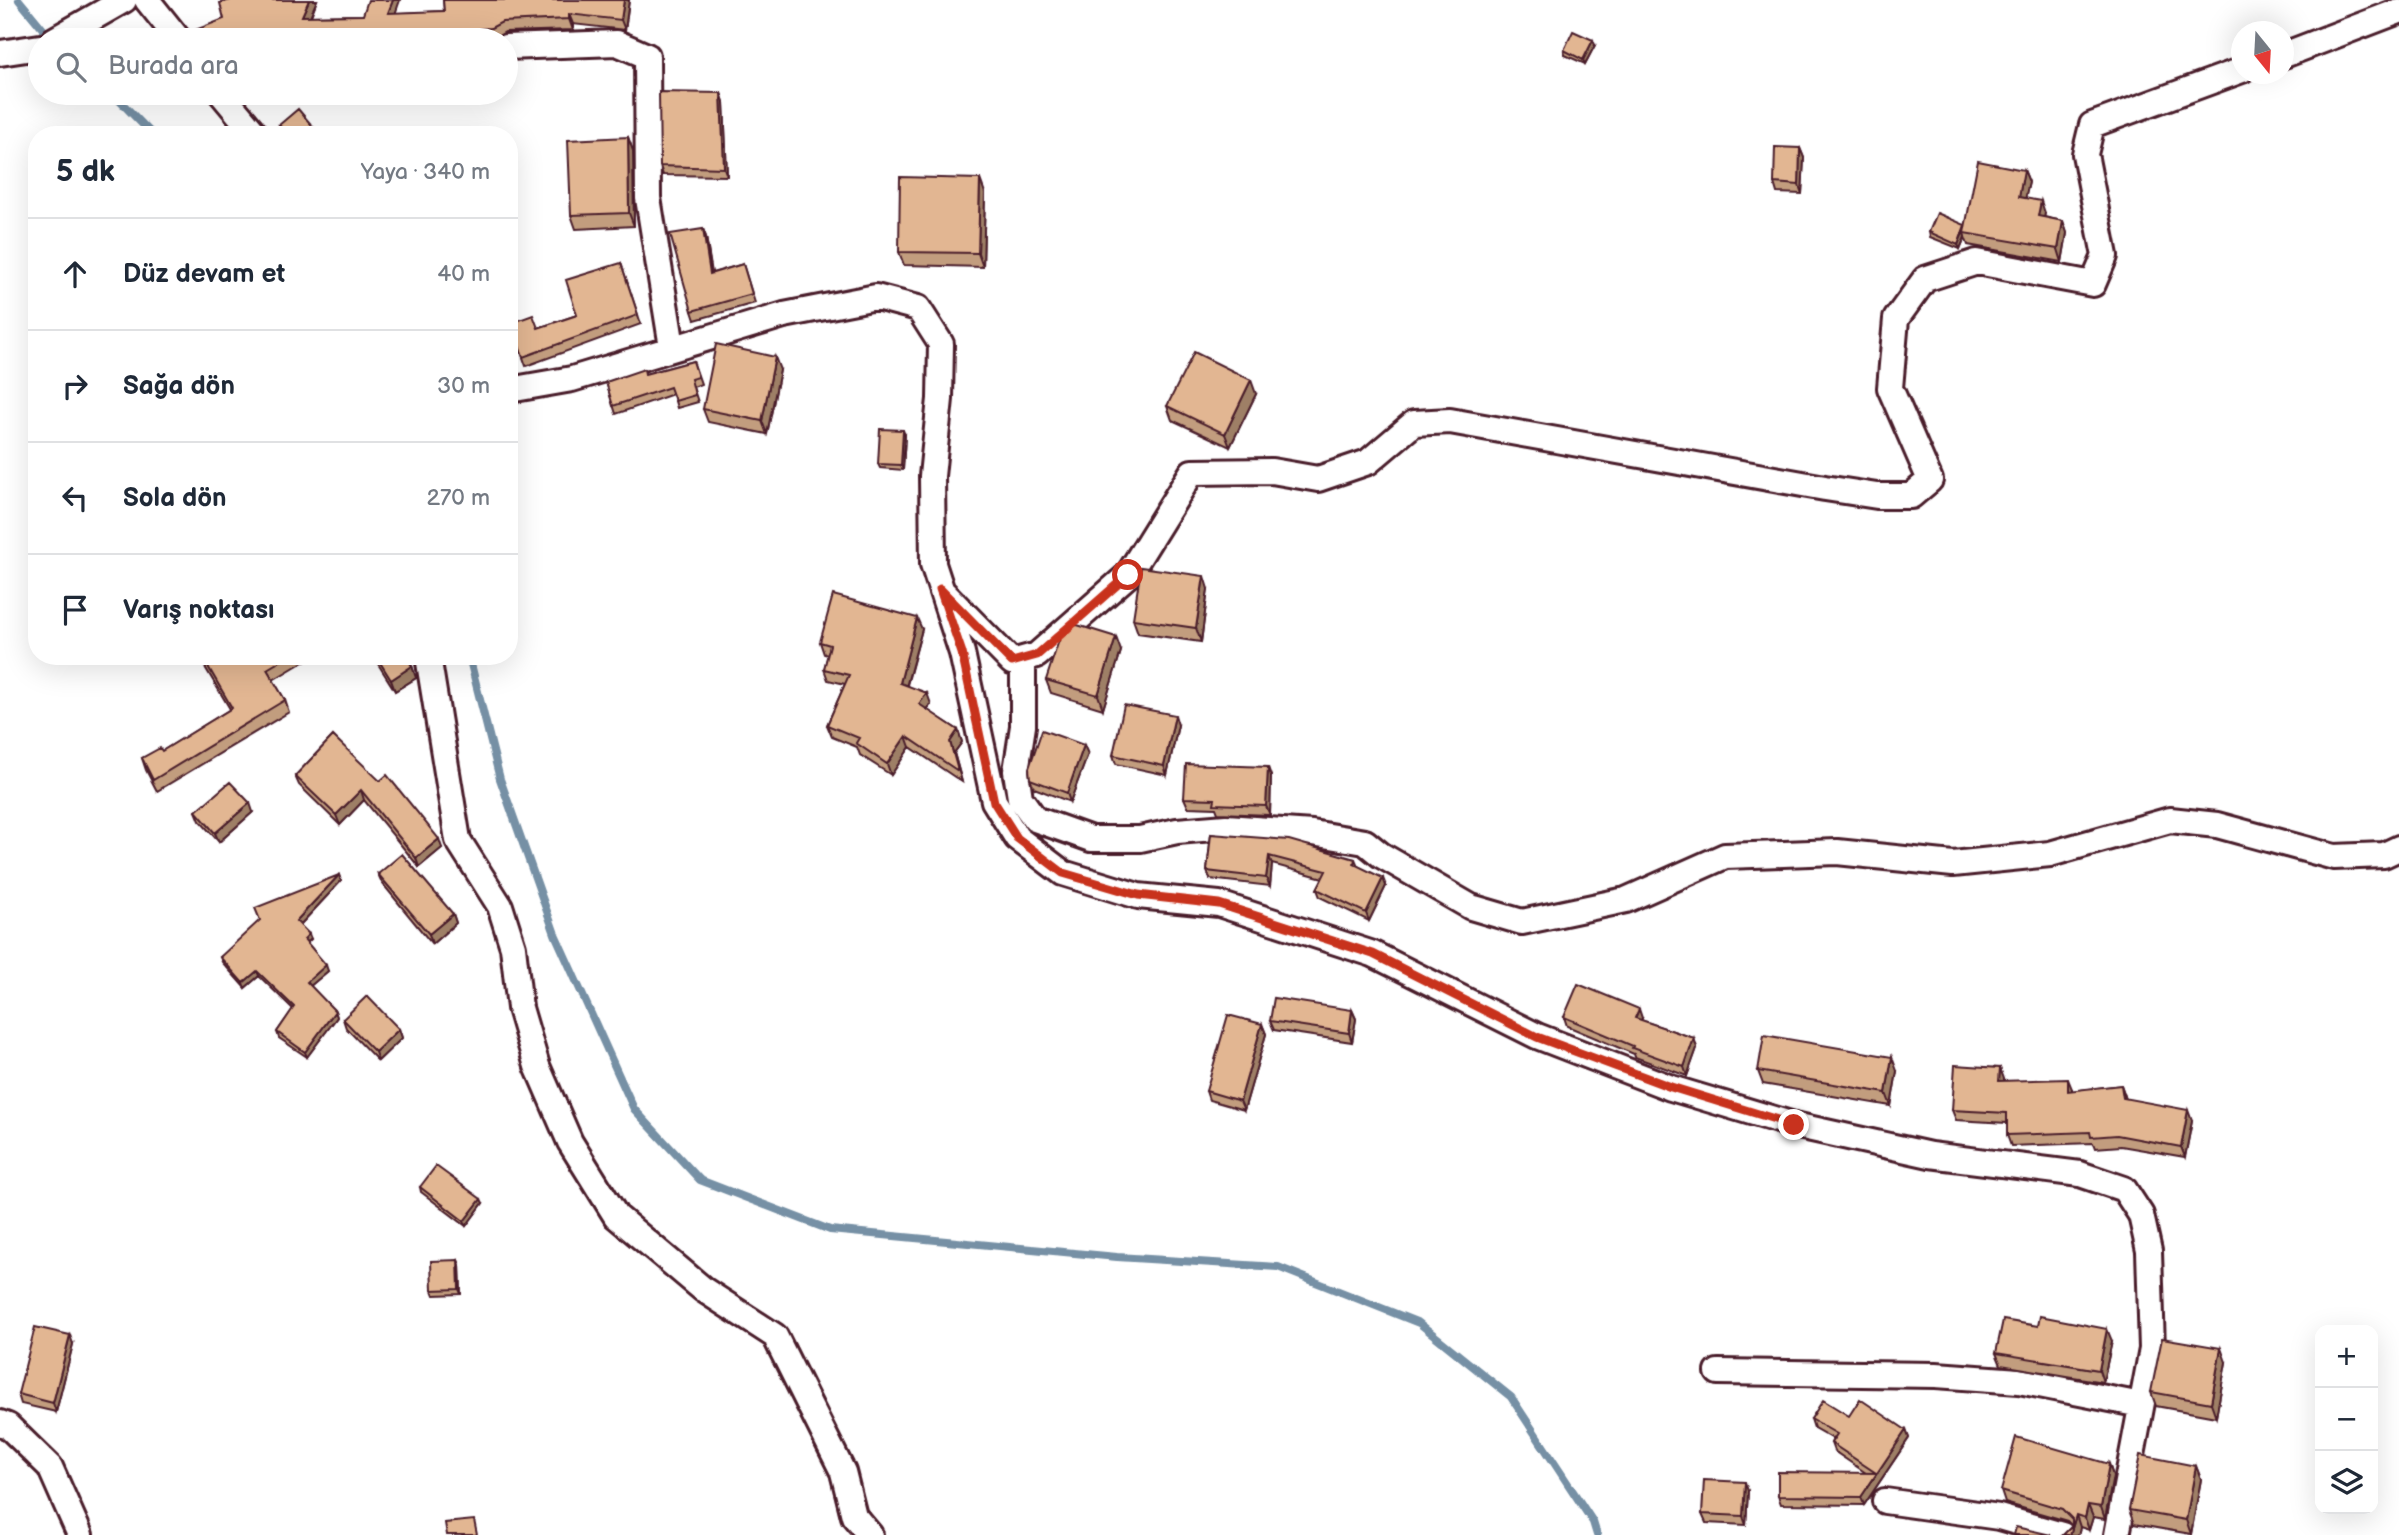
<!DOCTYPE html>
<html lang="tr">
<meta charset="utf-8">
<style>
:root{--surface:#fff;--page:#f6f6f7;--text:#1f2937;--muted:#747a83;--line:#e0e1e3}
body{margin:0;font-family:"Balsamiq Sans",sans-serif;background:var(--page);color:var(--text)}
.controls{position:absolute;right:21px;bottom:21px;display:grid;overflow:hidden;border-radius:14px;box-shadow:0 7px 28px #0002}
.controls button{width:63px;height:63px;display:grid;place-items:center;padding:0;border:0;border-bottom:2px solid var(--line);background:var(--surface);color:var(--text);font:35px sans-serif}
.compass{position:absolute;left:2231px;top:21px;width:63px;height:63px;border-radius:50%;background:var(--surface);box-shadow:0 7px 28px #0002;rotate:162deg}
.stop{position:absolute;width:21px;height:21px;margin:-16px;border:5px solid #c8321e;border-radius:50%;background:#fff}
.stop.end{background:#c8321e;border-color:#fff;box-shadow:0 2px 7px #0008}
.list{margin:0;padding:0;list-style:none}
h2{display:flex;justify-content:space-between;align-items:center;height:91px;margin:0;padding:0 28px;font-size:30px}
h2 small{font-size:23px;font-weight:400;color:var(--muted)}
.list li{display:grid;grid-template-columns:46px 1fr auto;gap:21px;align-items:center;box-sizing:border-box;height:112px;padding:0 28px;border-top:2px solid var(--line)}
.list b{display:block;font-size:26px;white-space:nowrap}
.list em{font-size:23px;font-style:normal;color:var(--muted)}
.icon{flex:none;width:38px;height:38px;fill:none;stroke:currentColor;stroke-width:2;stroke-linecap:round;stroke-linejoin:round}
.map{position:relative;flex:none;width:2399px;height:1535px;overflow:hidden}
.search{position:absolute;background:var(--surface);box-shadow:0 7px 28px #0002;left:28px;top:28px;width:490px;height:77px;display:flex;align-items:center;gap:18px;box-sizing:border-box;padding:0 24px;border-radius:38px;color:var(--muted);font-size:26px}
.panel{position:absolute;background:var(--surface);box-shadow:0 7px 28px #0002;left:28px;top:126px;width:490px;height:539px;border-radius:28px}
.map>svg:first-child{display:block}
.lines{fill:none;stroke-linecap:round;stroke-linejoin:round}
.stream{stroke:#7690a5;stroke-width:8}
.street-casing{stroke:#4a1f2b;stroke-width:30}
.street{stroke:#fff;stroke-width:24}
.wall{fill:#c29d7e;stroke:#4a1f2b;stroke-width:2}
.shaded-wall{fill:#9e7f66;stroke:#4a1f2b;stroke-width:2}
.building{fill:#e2b692;stroke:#4a1f2b;stroke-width:2}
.route{stroke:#c8321e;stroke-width:9}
</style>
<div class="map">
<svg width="2399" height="1535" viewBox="0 0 2399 1535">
<rect width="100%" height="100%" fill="#fff"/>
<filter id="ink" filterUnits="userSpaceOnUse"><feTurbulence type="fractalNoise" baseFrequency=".0143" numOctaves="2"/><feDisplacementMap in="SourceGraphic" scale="14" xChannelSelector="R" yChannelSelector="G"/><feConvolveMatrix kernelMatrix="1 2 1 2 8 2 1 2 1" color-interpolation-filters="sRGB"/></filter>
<g filter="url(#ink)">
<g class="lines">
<!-- stream -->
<path class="stream" d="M19,0L52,40
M112,93L153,135
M469,656L500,779L555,934L634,1109L700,1180L830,1230L1117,1257L1278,1267L1419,1323L1511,1397L1593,1522L1597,1535"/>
<!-- street casing -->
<g class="street-casing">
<path id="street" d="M147,0L179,40
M54,40L124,0
M506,47L617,43L647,56L648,198L672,347
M0,53L40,47
M2284,55L2399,11
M221,93L256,135
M509,390L572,379L784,315L876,297L918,308L941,344L940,399L932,476L933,564L962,653L994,801L1017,838L1063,873L1138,896L1219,904L1373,954L1537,1036L1671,1088L1794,1125L1930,1155L2080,1174L2124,1189L2141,1215L2149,1251L2152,1349L2117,1535
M944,593L1012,662L1037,655L1128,575L1192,472L1272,471L1318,479L1368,462L1414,423L1450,421L1825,488L1877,496H1911L1930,480L1890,388L1896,319L1925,279L1977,262L2093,284L2105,256L2085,154L2092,125L2242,70
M428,656L458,840L500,906L513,947L520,1008L537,1066L570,1142L616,1216L704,1290L775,1336L843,1472L854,1516L870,1535
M1023,659V726L1016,771L1020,798L1035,819L1091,839H1140L1177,831L1226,827L1312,833L1365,842L1381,855L1471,907L1522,922L1626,900L1725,856L1837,852L1953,864L2050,854L2170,820L2217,825L2334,857L2384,855L2399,848
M1718,1372L1936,1375L2019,1381L2141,1405
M0,1423L8,1426L50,1467L80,1535
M1885,1501L1999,1517L2062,1535"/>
</g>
<!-- street -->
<use href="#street" class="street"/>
</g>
<!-- wall -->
<path class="wall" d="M231,0H317L311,16L363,15L444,11L443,0H629L625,30L573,24V30L505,32L495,38L471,40H193L224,19Z
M1595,45L1585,64L1565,55L1564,50Z
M721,93L724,102L727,176L663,175L660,166Z
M279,125L320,135H283Z
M628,137L633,151L634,226L576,229L571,215Z
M1800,148L1804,158L1802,194L1777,193L1774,183Z
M2024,170L2029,182L2025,198L2045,213L2044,217L2063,221L2067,233L2062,262L1968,245L1965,237L1960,249L1930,237L1929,232L1965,225Z
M985,193L983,267L904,265L899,252Z
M703,229L706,237L712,273L743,264L755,303L695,320L692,311Z
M621,263L641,324L526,366L511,323L538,328L577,315Z
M693,361L701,384L693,387L698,402L677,408L673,394L616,414L606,382L645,374Z
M780,370L767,434L708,422L703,409Z
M1256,394L1230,447L1172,420L1167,406Z
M905,435L903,470L880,468L878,464Z
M1208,589L1201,642L1138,633L1133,619Z
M922,629L907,685L931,704L927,710L958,730L962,742L954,753L962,782L910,747L891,775L860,755L857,747L832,737L827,725L845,684L828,680L824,669L828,655L824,654L820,642Z
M1121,651L1103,709L1051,693L1046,680Z
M200,656H313L273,680L285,700L289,712L157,791L146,770L142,758L162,751L230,709L202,662Z
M373,656H406L412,666L416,678L395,691Z
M1178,725L1167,775L1116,764L1113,755Z
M333,736L442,848L419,867L364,800L340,825L299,785L295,776Z
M1088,754L1070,802L1034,788L1030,779Z
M1271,776L1270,815L1218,813L1216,808L1188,807L1184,798Z
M196,811L253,812L219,842L200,821Z
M1211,834L1355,859L1358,866L1386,886L1369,921L1320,897L1317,889L1323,878L1272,864L1270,886L1210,879L1207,871Z
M378,874L453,914L456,923L432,944L382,883Z
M339,875L341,881L300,925L311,939L307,943L328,971L310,986L335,1011L337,1017L307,1057L279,1038L277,1032L293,1009L259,976L245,988L222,962L220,957Z
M1352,1010L1356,1019L1352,1042L1274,1030L1270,1021Z
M1564,1017L1642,1018L1641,1020L1694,1038L1697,1048L1687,1076L1635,1057L1634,1054L1567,1026Z
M343,1019L399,1029L402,1038L378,1061L346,1028Z
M1262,1024L1266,1034L1244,1110L1209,1100L1206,1091Z
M2000,1068L2004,1081L2072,1089V1091L2121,1085L2126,1099L2192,1121L2185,1157L2121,1146L2095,1148L2093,1143L2011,1146L2007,1135V1123L1956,1120L1952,1110Z
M1758,1071H1897L1891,1106L1763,1084Z
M420,1187L483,1203L466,1226L421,1192Z
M458,1260L460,1265L461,1294L434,1295L432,1290Z
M2112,1341L2103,1382L2001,1365L1996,1353Z
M73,1344L56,1412L21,1404L18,1394Z
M2226,1362L2216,1417L2156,1406L2151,1392Z
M1849,1416L1906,1430L1909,1438L1864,1505L1781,1504L1778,1496L1866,1473L1834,1451L1831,1443L1833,1439L1814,1428L1811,1419Z
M2109,1464L2113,1476L2105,1519L2093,1517L2089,1530L2080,1527L2078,1535H2063L2072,1526L2067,1521L2005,1503L2001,1491Z
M2196,1466L2201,1479L2191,1534L2134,1524L2129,1510Z
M1748,1491L1746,1525L1706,1523L1702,1514Z"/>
<!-- shaded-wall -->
<path class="shaded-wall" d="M309,0H317L306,26L302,16Z
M393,0H400L392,23L388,13Z
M624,0H629L625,30L621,20Z
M569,14L573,24V30L569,19Z
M1593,40L1595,45L1585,64L1583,60Z
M721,93L724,102L727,176L724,168Z
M628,137L633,151L634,226L629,213Z
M1800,148L1804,158L1802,194L1799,185Z
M2024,170L2029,182L2023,209L2019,197Z
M980,179L985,193L983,267L978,253Z
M2041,201L2045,213L2042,228L2038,216Z
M2063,221L2067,233L2062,262L2058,249Z
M1966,226L1964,233L1965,237L1960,249L1958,245Z
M703,229L706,237L713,282L710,274Z
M775,357L780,370L767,434L762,421Z
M1251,380L1256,394L1230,447L1225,434Z
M903,430L905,435L903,470L901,465Z
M1204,576L1208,589L1201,642L1196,628Z
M917,618L922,629L904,694L900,683Z
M1116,637L1121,651L1103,709L1098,695Z
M412,666L416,678L395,691L391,680Z
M927,693L931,704L923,715L919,704Z
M1175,715L1178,725L1167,775L1164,766Z
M958,730L962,742L954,753L962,782L950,742Z
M906,736L910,747L891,775L887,764Z
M1084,745L1088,754L1070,802L1067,793Z
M1268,767L1271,776L1270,815L1266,806Z
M361,790L364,800L340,825L336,815Z
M250,803L253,812L219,842L215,833Z
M439,839L442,848L419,867L416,858Z
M1269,856L1272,864L1270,886L1266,878Z
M339,875L341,881L298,927L296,921Z
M1383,878L1386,886L1369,921L1366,913Z
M453,914L456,923L432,944L429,934Z
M309,934L311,939L306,944L304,939Z
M326,965L328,971L309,987L307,982Z
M257,971L259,976L245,988L243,983Z
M1639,1009L1642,1018L1638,1027L1635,1018Z
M1352,1010L1356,1019L1352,1042L1349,1033Z
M335,1011L337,1017L307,1057L305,1052Z
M1262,1024L1266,1034L1244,1110L1240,1101Z
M399,1029L402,1038L378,1061L375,1052Z
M1694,1038L1697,1048L1687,1076L1684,1067Z
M1892,1057L1897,1071L1891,1106L1886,1093Z
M2000,1068L2004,1079L2003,1092L1999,1081Z
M2068,1079L2072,1089V1102L2068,1091Z
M2121,1085L2125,1096L2127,1109L2123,1098Z
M2188,1110L2192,1121L2185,1157L2181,1147Z
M481,1199L483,1203L466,1226L464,1221Z
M458,1260L460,1265L461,1294L459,1289Z
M2107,1329L2112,1341L2103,1382L2099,1370Z
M70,1335L73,1344L56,1412L53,1403Z
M2221,1348L2226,1362L2216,1417L2211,1403Z
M1906,1430L1909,1438L1864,1505L1861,1497Z
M2109,1464L2113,1476L2105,1519L2101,1507Z
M2196,1466L2201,1479L2191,1534L2186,1520Z
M1745,1482L1748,1491L1746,1525L1743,1516Z
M2088,1505L2093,1517L2089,1530L2085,1518Z
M2076,1515L2080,1527L2078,1535H2070Z"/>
<!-- building -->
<path class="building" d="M231,0H309L302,16L363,15L368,0H393L388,13L444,11L443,0H624L621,20L569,14V19L502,22L491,28L451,31L389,33V40H263L261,35L248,40H193L190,32L224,19L220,3Z
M1573,31L1593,40L1583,60L1564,50Z
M659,92L721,93L724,168L660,166Z
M298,109L320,135H288L279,125Z
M628,137L629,213L571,215L568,140Z
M1775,147L1800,148L1799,185L1774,183Z
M1978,161L2024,170L2019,197L2041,201L2038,216L2063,221L2058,249L1964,233Z
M900,177L980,179L978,253L899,252Z
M1937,213L1965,225L1958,245L1929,232Z
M703,229L710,274L743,264L752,294L692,311L670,234Z
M621,263L638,315L523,357L511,323L533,315L538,328L577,315L566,280Z
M716,344L775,357L762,421L703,409Z
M1194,352L1251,380L1225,434L1167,406Z
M693,361L698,377L691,379L695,395L675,401L670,387L613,406L606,382L644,369L645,374Z
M880,429L903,430L901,465L878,464Z
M1141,567L1204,576L1196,628L1133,619Z
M833,595L917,618L900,683L927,693L919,704L958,730L950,742L958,771L906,736L887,764L856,743L859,738L827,725L849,675L824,669L830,645L820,642Z
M1074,624L1116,637L1098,695L1046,680L1060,637Z
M202,656H289L267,669L285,700L153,780L142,758L160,748L162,751L232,708Z
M376,656H406L412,666L391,680Z
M1124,705L1175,715L1164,766L1113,755Z
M1042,730L1084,745L1067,793L1030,779L1029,768Z
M333,736L380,781L387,775L439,839L416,858L361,790L336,815L295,776Z
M1186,764L1268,767L1266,806L1214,804L1215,799L1184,798Z
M230,782L250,803L215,833L196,811Z
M1211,834L1289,840L1355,859L1354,864L1383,878L1366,913L1317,889L1326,871L1269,856L1266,878L1207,871Z
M402,854L453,914L429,934L378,874Z
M339,875L296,921L309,934L304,939L326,965L307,982L335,1011L305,1052L277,1032L294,1007L257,971L243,983L220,957L260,920L255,908Z
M1578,984L1639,1009L1635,1018L1694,1038L1684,1067L1632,1048L1633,1046L1564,1017Z
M367,996L399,1029L375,1052L343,1019Z
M1274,998L1352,1010L1349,1033L1270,1021Z
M1228,1015L1262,1024L1240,1101L1206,1091Z
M1764,1035L1892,1057L1886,1093L1758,1071Z
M1955,1065L2000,1068L1999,1081L2068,1079V1091L2121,1085L2123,1098L2188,1110L2181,1147L2117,1135L2091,1137L2090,1132L2007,1135V1113L1952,1110Z
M436,1166L481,1199L464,1221L420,1187Z
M458,1260L459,1289L432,1290L431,1261Z
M2040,1316L2107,1329L2099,1370L1996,1353L2003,1320L2038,1326Z
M35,1327L70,1335L53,1403L18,1394Z
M2162,1338L2221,1348L2211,1403L2151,1392Z
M1860,1399L1906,1430L1861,1497L1778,1496V1472L1876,1473L1831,1443L1837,1434L1811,1419L1823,1400L1849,1416Z
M2016,1437L2109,1464L2101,1507L2088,1505L2085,1518L2076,1515L2070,1535H2063L2072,1526V1519L2062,1509L2001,1491Z
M2140,1455L2196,1466L2186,1520L2129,1510Z
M1704,1480L1745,1482L1743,1516L1702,1514Z
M474,1520L477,1535H447L445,1523Z
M2016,1527L2051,1535H2014Z"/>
</g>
<g class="lines" filter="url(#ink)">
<!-- route -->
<path class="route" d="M1128,575L1037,655L1012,662L940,589L962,653L994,802L1017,838L1063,873L1138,895L1219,904L1373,954L1537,1037L1671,1087L1794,1125"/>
</g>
</svg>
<div class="controls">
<button>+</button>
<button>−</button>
<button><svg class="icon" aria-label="layers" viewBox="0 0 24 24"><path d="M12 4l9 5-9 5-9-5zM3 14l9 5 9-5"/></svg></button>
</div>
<svg class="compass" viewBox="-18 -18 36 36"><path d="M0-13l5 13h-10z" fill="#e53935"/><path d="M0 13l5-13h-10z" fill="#747a83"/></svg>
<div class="stop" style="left:1128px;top:575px"></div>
<div class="stop end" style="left:1794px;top:1125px"></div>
<div class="search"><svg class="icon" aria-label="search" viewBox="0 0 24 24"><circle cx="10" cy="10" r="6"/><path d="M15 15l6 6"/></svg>Burada ara</div>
<section class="panel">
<h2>5 dk<small>Yaya · 340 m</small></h2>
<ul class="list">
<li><svg class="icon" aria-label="ahead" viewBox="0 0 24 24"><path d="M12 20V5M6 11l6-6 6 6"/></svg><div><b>Düz devam et</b></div><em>40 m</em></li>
<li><svg class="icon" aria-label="right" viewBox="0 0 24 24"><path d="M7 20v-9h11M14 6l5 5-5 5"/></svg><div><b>Sağa dön</b></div><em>30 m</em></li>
<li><svg class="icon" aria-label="left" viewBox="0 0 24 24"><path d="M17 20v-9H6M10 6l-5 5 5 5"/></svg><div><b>Sola dön</b></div><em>270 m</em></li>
<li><svg class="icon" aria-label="arrive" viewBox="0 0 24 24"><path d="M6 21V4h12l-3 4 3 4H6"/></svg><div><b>Varış noktası</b></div></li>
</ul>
</section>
</div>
